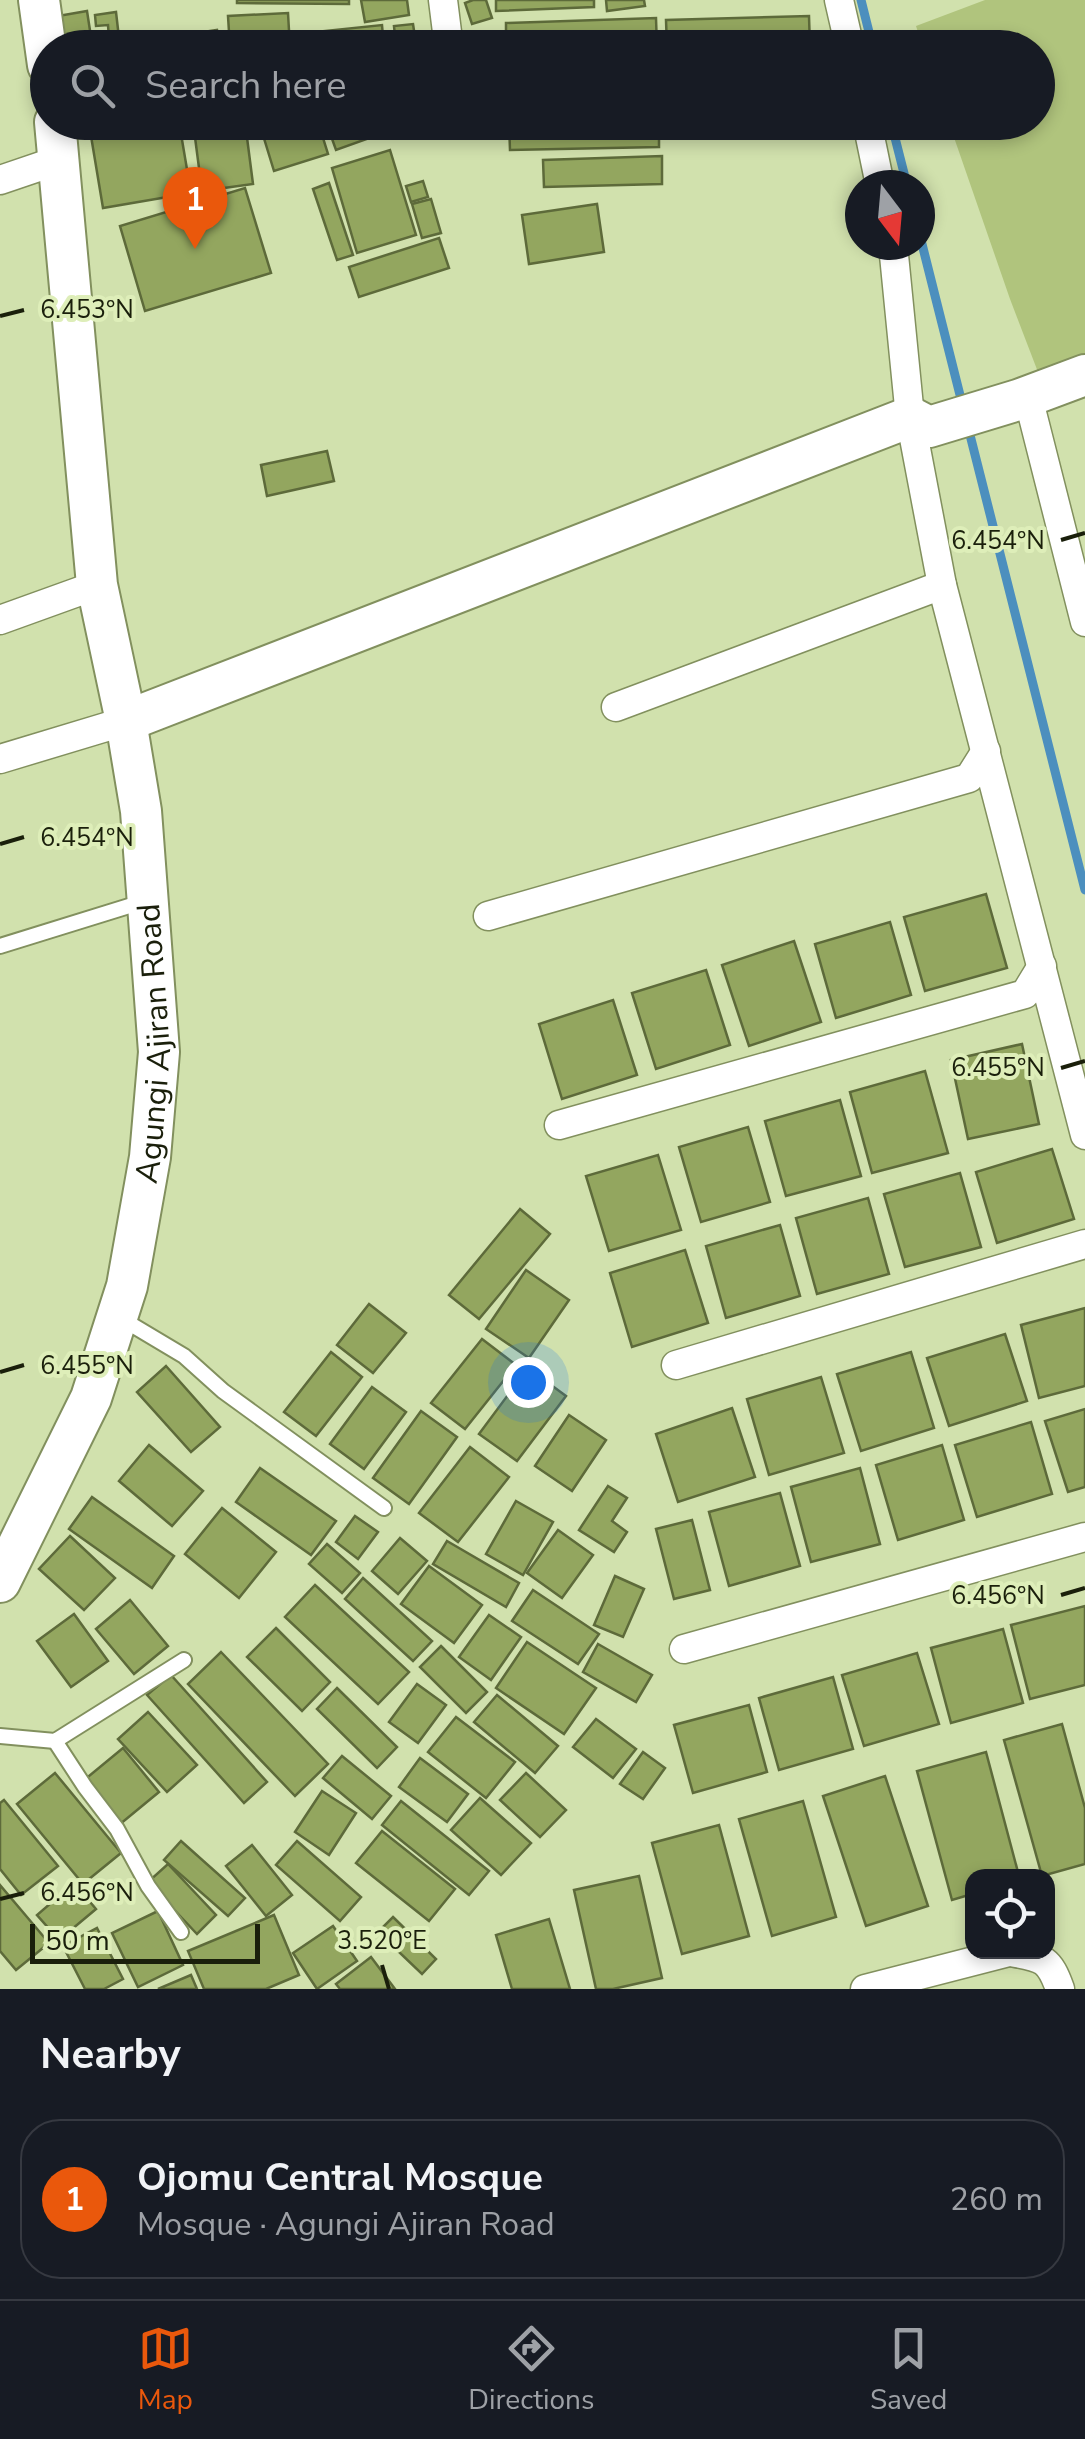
<!DOCTYPE html>
<meta charset="utf-8">
<style>
:root{--surface:#171b24;--page:#242831;--text:#f1f3f6;--muted:#9ea1a6;--line:#363941;--accent:#ea580c}
body{margin:0;font-family:"Nunito Sans",sans-serif;background:var(--page);color:var(--text)}
.controls{position:absolute;right:30px;bottom:30px;display:grid;overflow:hidden;border-radius:20px;box-shadow:0 5px 15px #0003}
.controls button{width:90px;height:90px;display:grid;place-items:center;padding:0;border:0;border-bottom:2px solid var(--line);background:var(--surface);color:var(--text);font:50px sans-serif}
.compass{position:absolute;left:845px;top:170px;width:90px;height:90px;border-radius:50%;background:var(--surface);box-shadow:0 5px 15px #0003;rotate:164deg}
.scale{position:absolute;left:30px;bottom:25px;width:230px;box-sizing:border-box;padding-left:10px;border:5px solid #1a1f0b;border-top:0;font-size:28px;line-height:35px;white-space:nowrap;color:#1a1f0b;-webkit-text-stroke:8px #deeeb9;paint-order:stroke}
.you{position:absolute;left:528px;top:1382px;width:35px;height:35px;margin:-25px;border:8px solid #fff;border-radius:50%;background:#1a73e8;box-shadow:0 0 0 15px #1a73e833}
.badge{display:grid;place-items:center;width:65px;height:65px;border-radius:50%;background:var(--accent);color:#fff;font-size:32px;font-weight:700}
.pin{position:absolute;translate:-50% -82px;filter:drop-shadow(0 2px 5px #0008)}
.pin::after{content:'';position:absolute;top:52px;width:35px;height:30px;background:inherit;clip-path:polygon(0 0,100% 0,50% 100%)}
.list{margin:0;padding:0;list-style:none}
h2{display:flex;justify-content:space-between;align-items:center;height:130px;margin:0;padding:0 40px;font-size:42px}
h2 small{font-size:32px;font-weight:400;color:var(--muted)}
.list li{display:grid;grid-template-columns:65px 1fr auto;gap:30px;align-items:center;box-sizing:border-box;height:160px;margin:0 20px 20px;padding:0 20px;border:2px solid var(--line);border-radius:40px}
.list b{display:block;font-size:38px;white-space:nowrap}
.list p{margin:0;font-size:32px;white-space:nowrap;color:var(--muted)}
.list em{font-size:32px;font-style:normal;color:var(--muted)}
.icon{flex:none;width:55px;height:55px;fill:none;stroke:currentColor;stroke-width:2;stroke-linecap:round;stroke-linejoin:round}
.map{position:relative;flex:none;width:1085px;height:1989px;overflow:hidden}
.search{position:absolute;background:var(--surface);box-shadow:0 5px 15px #0003;left:30px;right:30px;top:30px;height:110px;display:flex;align-items:center;gap:25px;box-sizing:border-box;padding:0 35px;border-radius:55px;color:var(--muted);font-size:38px}
.sheet{height:310px;background:var(--surface)}
nav{display:flex;justify-content:space-around;align-items:center;box-sizing:border-box;height:140px;border-top:2px solid var(--line);background:var(--surface);font-size:28px;color:var(--muted)}
nav a{display:grid;justify-items:center;gap:5px}
nav .on{color:var(--accent)}
.map>svg:first-child{display:block}
</style>
<div class="map">
<svg width="1085" height="1989" viewBox="0 0 1085 1989">
<rect width="100%" height="100%" fill="#d1e1ad"/>
<path fill="#b0c47d" d="M985,0H1085V392L1051,406L1010,299L949,123L1038,122V48L923,47L916,26Z"/>
<g fill="none" stroke-linecap="round" stroke-linejoin="round">
<g stroke="#4c8fbe" stroke-width="9">
<path d="M861,0L873,48"/>
<path d="M891,122L907,185"/>
<path d="M920,236L963,407"/>
<path d="M968,427L1085,890"/>
</g>
</g>
<g fill="#93a65f" stroke="#5d6a3a" stroke-width="2.5">
<path d="M237,0H349V4L237,3Z"/>
<path d="M361,0H407L409,15L365,22Z"/>
<path d="M473,0H486L492,18L472,24L465,3Z"/>
<path d="M496,0H594V7L496,11Z"/>
<path d="M606,0H644L645,6L607,11Z"/>
<path d="M87,11L91,37L61,41L58,16Z"/>
<path d="M116,12L119,38L109,39L108,25L96,26L95,15Z"/>
<path d="M288,13L290,48H230L228,16Z"/>
<path d="M809,16L810,48H667L666,20Z"/>
<path d="M656,18L657,48H506V23Z"/>
<path d="M413,24L416,44L396,46L394,26Z"/>
<path d="M382,25L384,48H306L305,33Z"/>
<path d="M217,30L220,48H97Z"/>
<path d="M132,122H179L191,193L103,208L90,130Z"/>
<path d="M193,122H245L253,184L202,191Z"/>
<path d="M259,122H318L328,154L274,171Z"/>
<path d="M326,122H386L389,131L336,150Z"/>
<path d="M509,122H659V147L510,150Z"/>
<path d="M390,150L416,235L357,253L332,168Z"/>
<path d="M662,156V184L544,187L543,160Z"/>
<path d="M423,181L428,197L411,202L406,186Z"/>
<path d="M329,183L353,255L337,260L313,189Z"/>
<path d="M245,188L271,273L145,311L120,226Z"/>
<path d="M431,199L441,233L422,238L412,204Z"/>
<path d="M597,204L604,252L529,264L522,215Z"/>
<path d="M439,238L449,268L359,297L349,267Z"/>
<path d="M327,451L334,481L267,496L261,465Z"/>
<path d="M986,894L1007,968L925,991L904,917Z"/>
<path d="M890,922L911,995L836,1018L815,944Z"/>
<path d="M794,941L821,1022L749,1046L722,965Z"/>
<path d="M706,970L730,1045L656,1069L632,993Z"/>
<path d="M613,1000L637,1075L562,1099L539,1024Z"/>
<path d="M1022,1044L1039,1124L968,1139L951,1060Z"/>
<path d="M925,1071L948,1153L872,1173L850,1092Z"/>
<path d="M840,1100L861,1176L786,1196L765,1121Z"/>
<path d="M748,1127L770,1202L701,1222L679,1147Z"/>
<path d="M1052,1149L1074,1219L997,1243L976,1172Z"/>
<path d="M658,1155L681,1230L609,1251L586,1176Z"/>
<path d="M960,1173L981,1247L905,1267L884,1194Z"/>
<path d="M868,1198L889,1274L817,1294L796,1218Z"/>
<path d="M520,1209L550,1234L479,1319L449,1295Z"/>
<path d="M780,1225L800,1296L726,1318L706,1246Z"/>
<path d="M685,1250L708,1323L632,1347L610,1273Z"/>
<path d="M526,1270L569,1300L529,1358L486,1329Z"/>
<path d="M369,1304L406,1333L373,1373L337,1345Z"/>
<path d="M1085,1308V1386L1039,1398L1021,1325Z"/>
<path d="M1005,1334L1027,1401L949,1426L927,1358Z"/>
<path d="M482,1339L516,1365L465,1429L431,1403Z"/>
<path d="M331,1352L362,1377L316,1436L284,1412Z"/>
<path d="M911,1352L934,1428L861,1451L837,1374Z"/>
<path d="M166,1366L220,1427L191,1452L137,1392Z"/>
<path d="M528,1368L566,1396L517,1461L479,1434Z"/>
<path d="M821,1377L844,1453L769,1475L747,1399Z"/>
<path d="M372,1387L406,1412L364,1469L330,1444Z"/>
<path d="M732,1408L755,1477L678,1502L656,1434Z"/>
<path d="M1085,1409V1487L1068,1492L1045,1421Z"/>
<path d="M421,1411L457,1437L409,1504L373,1478Z"/>
<path d="M569,1415L606,1440L572,1491L535,1466Z"/>
<path d="M1031,1422L1052,1494L977,1517L955,1445Z"/>
<path d="M149,1445L203,1491L172,1526L119,1481Z"/>
<path d="M942,1445L964,1520L898,1540L876,1465Z"/>
<path d="M470,1447L509,1477L458,1542L419,1513Z"/>
<path d="M260,1468L336,1521L311,1555L236,1502Z"/>
<path d="M860,1468L880,1544L811,1562L791,1487Z"/>
<path d="M608,1486L627,1498L612,1521L627,1532L614,1552L579,1530Z"/>
<path d="M780,1493L800,1566L729,1586L709,1512Z"/>
<path d="M92,1497L174,1556L152,1588L69,1529Z"/>
<path d="M516,1501L553,1522L523,1575L486,1554Z"/>
<path d="M222,1508L276,1552L239,1598L185,1554Z"/>
<path d="M355,1516L378,1532L358,1559L336,1542Z"/>
<path d="M692,1520L710,1590L674,1599L656,1529Z"/>
<path d="M558,1530L593,1555L562,1598L527,1573Z"/>
<path d="M70,1536L115,1578L84,1610L39,1569Z"/>
<path d="M400,1538L427,1561L398,1594L372,1571Z"/>
<path d="M447,1541L519,1583L506,1607L433,1564Z"/>
<path d="M327,1544L360,1573L342,1593L309,1564Z"/>
<path d="M429,1566L482,1605L454,1643L401,1604Z"/>
<path d="M615,1576L644,1589L623,1637L594,1625Z"/>
<path d="M363,1578L432,1641L413,1661L345,1599Z"/>
<path d="M315,1585L409,1672L378,1704L285,1617Z"/>
<path d="M533,1590L599,1634L578,1664L512,1621Z"/>
<path d="M130,1600L168,1646L134,1674L96,1629Z"/>
<path d="M1085,1606V1685L1030,1699L1011,1625Z"/>
<path d="M74,1614L108,1661L71,1687L37,1641Z"/>
<path d="M489,1615L521,1637L491,1680L459,1657Z"/>
<path d="M276,1628L330,1682L302,1711L247,1657Z"/>
<path d="M1003,1629L1023,1703L951,1723L931,1648Z"/>
<path d="M527,1642L596,1688L564,1734L496,1688Z"/>
<path d="M598,1644L652,1675L636,1702L583,1672Z"/>
<path d="M441,1646L487,1692L466,1713L420,1667Z"/>
<path d="M221,1652L328,1764L295,1796L188,1684Z"/>
<path d="M917,1653L939,1724L864,1746L842,1675Z"/>
<path d="M171,1675L267,1782L244,1803L147,1695Z"/>
<path d="M833,1677L853,1749L779,1770L759,1698Z"/>
<path d="M417,1684L446,1705L418,1743L389,1722Z"/>
<path d="M337,1688L397,1747L377,1768L317,1709Z"/>
<path d="M497,1695L558,1746L535,1773L474,1722Z"/>
<path d="M749,1705L767,1772L693,1793L674,1725Z"/>
<path d="M148,1712L197,1765L167,1792L118,1739Z"/>
<path d="M456,1717L515,1762L486,1798L428,1752Z"/>
<path d="M596,1719L636,1749L613,1778L573,1747Z"/>
<path d="M1062,1724L1085,1808V1864L1042,1876L1004,1740Z"/>
<path d="M123,1748L159,1792L119,1825L83,1781Z"/>
<path d="M643,1752L665,1768L643,1799L620,1784Z"/>
<path d="M986,1752L1019,1876H972V1894L952,1900L917,1771Z"/>
<path d="M342,1756L391,1796L372,1819L323,1778Z"/>
<path d="M420,1758L468,1794L447,1822L399,1787Z"/>
<path d="M55,1773L121,1853L83,1884L17,1804Z"/>
<path d="M526,1773L566,1810L540,1837L500,1800Z"/>
<path d="M885,1776L928,1906L866,1926L823,1796Z"/>
<path d="M322,1791L356,1813L329,1855L295,1832Z"/>
<path d="M480,1798L531,1843L501,1875L451,1830Z"/>
<path d="M4,1800L58,1866L21,1895L0,1869V1803Z"/>
<path d="M401,1801L489,1871L469,1895L382,1825Z"/>
<path d="M803,1801L836,1917L772,1936L739,1819Z"/>
<path d="M719,1825L749,1936L682,1954L652,1843Z"/>
<path d="M382,1831L455,1889L429,1921L356,1863Z"/>
<path d="M181,1841L245,1898L228,1916L164,1860Z"/>
<path d="M297,1841L361,1897L340,1921L276,1865Z"/>
<path d="M252,1845L292,1895L266,1916L226,1866Z"/>
<path d="M168,1864L216,1915L197,1934L148,1882Z"/>
<path d="M639,1876L662,1978L613,1989H596L574,1890Z"/>
<path d="M74,1883L96,1909L59,1940L37,1915Z"/>
<path d="M0,1885L49,1943L16,1970L0,1951Z"/>
<path d="M158,1911L183,1965L138,1987L112,1933Z"/>
<path d="M274,1915L299,1975L266,1989H204L188,1951Z"/>
<path d="M393,1917L436,1959L422,1974L378,1932Z"/>
<path d="M549,1919L570,1989H512L496,1935Z"/>
<path d="M333,1926L357,1961L317,1989L293,1953Z"/>
<path d="M97,1928L123,1979L104,1989H85L63,1946Z"/>
<path d="M371,1957L395,1989H340L336,1984Z"/>
<path d="M191,1975L197,1989H158Z"/>
</g>
<g fill="none" stroke-linecap="round" stroke-linejoin="round">
<g stroke="#82905e" stroke-width="18">
<g id="lane">
<path d="M0,946L142,902"/>
<path d="M122,1319L184,1356L223,1391L384,1508"/>
<path d="M0,1736L55,1741L184,1660"/>
<path d="M55,1741L85,1787L117,1829L148,1886L181,1932"/>
</g>
</g>
<g stroke="#82905e" stroke-width="31">
<g id="street">
<path d="M443,0L449,48"/>
<path d="M839,0L850,48"/>
<path d="M867,122L880,185"/>
<path d="M0,180L59,160"/>
<path d="M893,245L910,417L942,585L1085,1135"/>
<path d="M1028,397L1085,622"/>
<path d="M0,620L97,585"/>
<path d="M616,707L942,585"/>
<path d="M0,759L126,721"/>
<path d="M488,916L969,778L986,751"/>
<path d="M559,1125L1025,994L1042,966"/>
<path d="M676,1365L1085,1244"/>
<path d="M684,1649L1085,1537"/>
<path d="M1011,1952C1043,1958 1049,1958 1060,1989"/>
<path d="M865,1989L1009,1952"/>
</g>
</g>
<g stroke="#82905e" stroke-width="44">
<g id="secondary">
<path d="M39,0L48,65"/>
<path d="M126,721L910,417L929,427L1018,400L1085,375"/>
<path id="s1" d="M0,1582L91,1398L127,1286L150,1157L159,1052L141,811L126,721L97,585L55,122"/>
</g>
</g>
<use href="#lane" stroke="#fff" stroke-width="14"/>
<use href="#street" stroke="#fff" stroke-width="28"/>
<use href="#secondary" stroke="#fff" stroke-width="40"/>
</g>
<path fill="none" stroke="#1a1f0b" stroke-width="4" d="M0,316L24,310M1061,540L1085,533M0,844L24,837M1061,1068L1085,1061M0,1372L24,1365M1061,1595L1085,1588M0,1899L24,1893M382,1965L389,1989"/>
<g text-anchor="middle" stroke-width="8" stroke-linejoin="round" paint-order="stroke">
<g font-size="32" fill="#1a1f0b" stroke="#deeeb9">
<text dy="11" stroke="none"><textPath href="#s1" startOffset="568">Agungi Ajiran Road</textPath></text>
</g>
</g>
<g font-size="25" text-anchor="middle" fill="#1a1f0b" stroke="#deeeb9" stroke-width="8" stroke-linejoin="round" paint-order="stroke">
<text x="87" y="318">6.453°N</text>
<text x="998" y="549">6.454°N</text>
<text x="87" y="846">6.454°N</text>
<text x="998" y="1076">6.455°N</text>
<text x="87" y="1374">6.455°N</text>
<text x="998" y="1604">6.456°N</text>
<text x="87" y="1901">6.456°N</text>
<text x="382" y="1949">3.520°E</text>
</g>
</svg>
<div class="controls">
<button><svg class="icon" aria-label="locate" viewBox="0 0 24 24"><circle cx="12" cy="12" r="6"/><path d="M12 2v4M12 18v4M2 12h4M18 12h4"/></svg></button>
</div>
<svg class="compass" viewBox="-18 -18 36 36"><path d="M0-13l5 13h-10z" fill="#e53935"/><path d="M0 13l5-13h-10z" fill="#9ea1a6"/></svg>
<div class="scale">50 m</div>
<div class="you"></div>
<div class="pin badge" style="left:195px;top:249px">1</div>
<div class="search"><svg class="icon" aria-label="search" viewBox="0 0 24 24"><circle cx="10" cy="10" r="6"/><path d="M15 15l6 6"/></svg>Search here</div>
</div>
<section class="sheet">
<h2>Nearby<small></small></h2>
<ul class="list">
<li><span class="badge">1</span><div><b>Ojomu Central Mosque</b><p>Mosque · Agungi Ajiran Road</p></div><em>260 m</em></li>
</ul>
</section>
<nav>
<a class="on"><svg class="icon" aria-label="map" viewBox="0 0 24 24"><path d="M3 6l6-2 6 2 6-2v14l-6 2-6-2-6 2zM9 4v14M15 6v14"/></svg>Map</a>
<a><svg class="icon" aria-label="directions" viewBox="0 0 24 24"><path d="M12 3l9 9-9 9-9-9zM9 14v-3h6M13 9l2 2-2 2"/></svg>Directions</a>
<a><svg class="icon" aria-label="saved" viewBox="0 0 24 24"><path d="M7 4h10v16l-5-4-5 4z"/></svg>Saved</a>
</nav>
